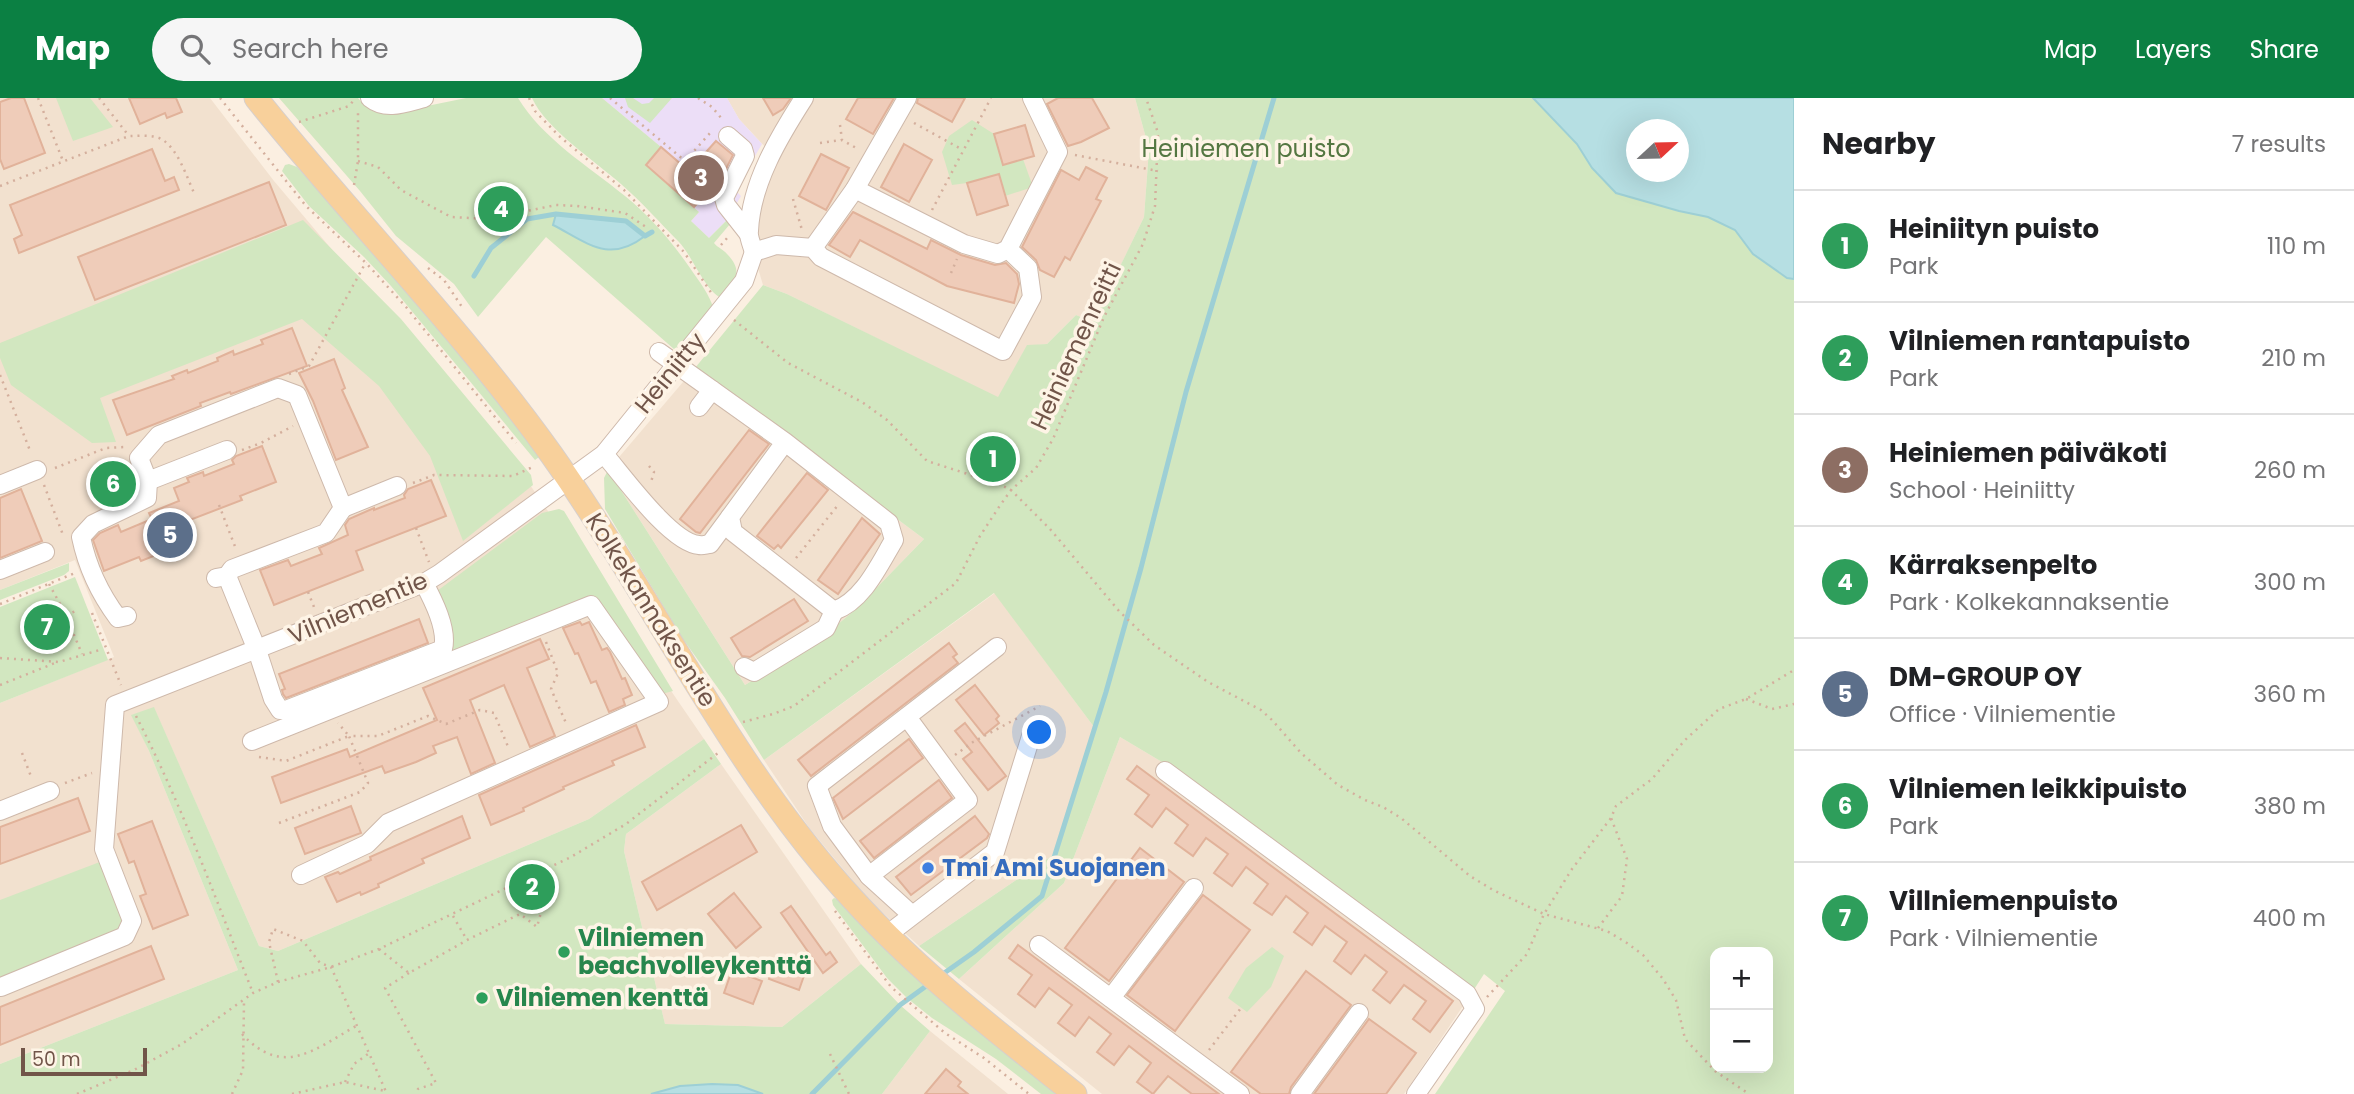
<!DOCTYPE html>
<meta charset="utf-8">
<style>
:root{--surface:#fff;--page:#f6f6f6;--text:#202124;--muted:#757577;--line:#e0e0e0;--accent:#0b8043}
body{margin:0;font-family:Poppins,sans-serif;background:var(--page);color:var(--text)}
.controls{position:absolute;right:21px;bottom:21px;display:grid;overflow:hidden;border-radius:14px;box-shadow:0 7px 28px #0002}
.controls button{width:63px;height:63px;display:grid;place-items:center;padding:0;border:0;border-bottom:2px solid var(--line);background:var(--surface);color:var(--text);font:35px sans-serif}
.compass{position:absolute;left:1626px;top:21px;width:63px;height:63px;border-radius:50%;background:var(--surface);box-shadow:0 7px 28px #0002;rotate:68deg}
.scale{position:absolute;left:21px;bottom:18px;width:126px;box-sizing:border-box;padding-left:7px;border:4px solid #715549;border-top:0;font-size:19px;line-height:24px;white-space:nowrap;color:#715549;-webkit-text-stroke:5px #fef4e6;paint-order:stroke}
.you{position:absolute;left:1040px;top:635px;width:24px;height:24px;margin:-18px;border:5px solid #fff;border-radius:50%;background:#1a73e8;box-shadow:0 0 0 10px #1a73e833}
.badge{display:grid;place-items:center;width:46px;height:46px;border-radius:50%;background:var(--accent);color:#fff;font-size:23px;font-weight:700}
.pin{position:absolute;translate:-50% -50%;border:4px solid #fff;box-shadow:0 2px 7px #0006}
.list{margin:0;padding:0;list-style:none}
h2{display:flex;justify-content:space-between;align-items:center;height:91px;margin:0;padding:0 28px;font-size:30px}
h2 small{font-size:23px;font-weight:400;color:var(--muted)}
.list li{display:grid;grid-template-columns:46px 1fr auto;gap:21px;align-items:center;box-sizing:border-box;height:112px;padding:0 28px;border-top:2px solid var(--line)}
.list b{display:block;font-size:26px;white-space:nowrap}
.list p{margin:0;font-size:23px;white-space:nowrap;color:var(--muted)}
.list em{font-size:23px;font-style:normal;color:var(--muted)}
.icon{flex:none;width:38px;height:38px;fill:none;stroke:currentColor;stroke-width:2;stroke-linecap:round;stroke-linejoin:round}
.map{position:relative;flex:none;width:1794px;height:996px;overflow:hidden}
header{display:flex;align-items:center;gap:42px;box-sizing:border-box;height:98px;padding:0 35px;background:var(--accent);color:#fff}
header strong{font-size:33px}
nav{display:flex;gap:38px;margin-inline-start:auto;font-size:24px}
.search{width:490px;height:63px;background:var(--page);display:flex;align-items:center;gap:18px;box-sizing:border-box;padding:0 24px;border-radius:38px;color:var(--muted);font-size:26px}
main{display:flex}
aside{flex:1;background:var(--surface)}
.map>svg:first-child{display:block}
</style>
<header>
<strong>Map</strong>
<div class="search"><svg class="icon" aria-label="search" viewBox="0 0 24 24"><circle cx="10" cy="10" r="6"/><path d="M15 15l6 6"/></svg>Search here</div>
<nav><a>Map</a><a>Layers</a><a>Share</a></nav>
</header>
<main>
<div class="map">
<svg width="1794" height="996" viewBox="0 0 1794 996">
<rect width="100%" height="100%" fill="#fbefe1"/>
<g fill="#f2e1cf">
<path d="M0,0H210L274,83L528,384L704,641L589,721L278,853L259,848L154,610L132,617L149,653L238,872L0,966V605L114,559L75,462L0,492Z"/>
<path d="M727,0H1135L1149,51L1144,119L1093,225L1076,217L1047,246L1027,248L998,300L787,196L763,187L741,113L745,111L769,53L739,21Z"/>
<path d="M695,270L924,441L856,511L819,542L745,587L608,372Z"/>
<path d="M995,495L1094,629L1056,755L919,848L868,801L810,731L764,662Z"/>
<path d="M1120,639L1162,664L1473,893L1404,996H1102L959,881L1064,785Z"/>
<path d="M721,666L861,866L782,929L665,926L624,753L626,736Z"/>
<path d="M930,933L1008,996H882Z"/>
</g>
<path fill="#ecdef7" d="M602,0H727L739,21L762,46L735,92L741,98L727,122L709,140L691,123L699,114L646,67L661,49Z"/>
<g fill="#d2e7c0" fill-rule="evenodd">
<path d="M56,0H90L113,29L73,43Z"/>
<path d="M279,0H358C367,11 373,15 388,16L466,0H518C543,41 588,68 625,98C650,118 672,144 690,170C699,183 710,197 714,212L675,252L546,139L478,219L454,186L396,138L360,93Z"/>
<path d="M532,0H602L661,49L646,67L699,114L691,123L709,140L727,122L729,123L730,126L714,145C718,150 723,151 727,156C745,174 734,185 721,200C704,191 693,159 679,144C660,125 642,104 621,86C595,63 546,31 532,0Z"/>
<path d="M625,0H633L642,6L649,5L654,0H672L650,25L628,9Z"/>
<path d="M1135,0H1533L1577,46L1592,70L1794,136V996H1435L1505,893L1484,876L1473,893L1162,664L1120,639L1064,785L959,881L919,848L1056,755L1094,629L994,495L764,662L725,600L683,541L605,411L604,380L608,372L745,587L819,542L856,511L924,441L695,270L763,187L787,196L998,299L1027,247L1047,246L1076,217L1093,224L1144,119L1149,51ZM1715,854H1768V970H1715Z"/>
<path d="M972,22L994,36L1003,67L1023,61L1033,89L1005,98L998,76L967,85L952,87L942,54L949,38Z"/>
<path d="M289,66L297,69L424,211L482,283L539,359L535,362L391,188L364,159L309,108L282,73L285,67Z"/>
<path d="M303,122L401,221L531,377L533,387L463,443L430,358L379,288L302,221L100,300L116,344L92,345L11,287L0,260V245Z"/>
<path d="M125,367L135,390L102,405L91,382Z"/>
<path d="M559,411L564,413L673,593L658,597L590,498L451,553L437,493L542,415Z"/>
<path d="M69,465V473L64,477L0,502V492Z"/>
<path d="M75,479L108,562L0,605V509Z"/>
<path d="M154,609L259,848L278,853L589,721L704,641L721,666L626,736L624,753L665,926L782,929L861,866L900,907L930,933L882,996H0V966L238,872L149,653L131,617Z"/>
<path d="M105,762L128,819L124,836L0,888V802Z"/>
<path d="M834,800L839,802C903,876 983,934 1058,996H1041L996,961L932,920L907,900L887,880L833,807L832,802Z"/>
<path d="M1272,849L1284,858L1271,889L1247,914L1228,900L1246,870Z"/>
</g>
<g fill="#b6dfe3" stroke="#9dcfd5" stroke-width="2" fill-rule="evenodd">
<path d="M1533,0H1794V181L1787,180L1753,156L1735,132L1708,119L1679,113L1616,95L1592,70L1577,46ZM1636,32H1678V74H1636Z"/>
<path d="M556,116L626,123L645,138C609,166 588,145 553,127Z"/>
<path d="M712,986L738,987L763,996H651L680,988Z"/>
</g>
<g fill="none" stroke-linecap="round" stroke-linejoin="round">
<g stroke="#9dcfd5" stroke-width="5">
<path d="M474,178L491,150L527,121L556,116L626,123L645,138L652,134"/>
<path d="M940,878L974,854L1042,798L1106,594L1141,470L1186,294L1274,0"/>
<path d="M812,996L900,907L929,886"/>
</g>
</g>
<g fill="#efccb9" stroke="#e1b29a" stroke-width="2">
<path d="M11,0H24L45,55L4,71L0,61V4Z"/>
<path d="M129,0H176L182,14L167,20L165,15L140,26Z"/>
<path d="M763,0H791L783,11L773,17Z"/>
<path d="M858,0H894L873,36L846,21Z"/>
<path d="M918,0H965L952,24L917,5Z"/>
<path d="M1058,0H1092L1109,30L1081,44L1068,48L1047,6Z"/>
<path d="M1025,27L1034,58L1003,67L994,36Z"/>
<path d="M716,43L733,57L724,75L694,109L646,67L661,49L689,73Z"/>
<path d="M904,46L932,62L909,104L881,89Z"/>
<path d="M152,51L165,83L174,79L179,92L19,155L14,141L22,137L10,107Z"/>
<path d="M821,56L849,70L826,112L799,98Z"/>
<path d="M1086,69L1107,80L1096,101L1101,103L1070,162L1065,159L1054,179L1040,172L1036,162L1022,149L1061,72L1079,82Z"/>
<path d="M999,76L1008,107L977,117L967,85Z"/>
<path d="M269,84L286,127L95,202L78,159Z"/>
<path d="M853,114L927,151L931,142L961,157L995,167L1006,165L1017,176L1019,186L1014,205L947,188L860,142L850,159L829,147Z"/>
<path d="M292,230L307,268L231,296L230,294L200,305L201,308L127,337L113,302L174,281L172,278L187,272L188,275L218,263L217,260L233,253L234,257L263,246L261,242Z"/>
<path d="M334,261L345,290L342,292L368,349L336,362L313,303L299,275Z"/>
<path d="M749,332L769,346L700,435L696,434L680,421Z"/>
<path d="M262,348L276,384L240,398L242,402L187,423L193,439L178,445L179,448L141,463L139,459L104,473L93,442L100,435L118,427L121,434L152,421L149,415L179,403L174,390L189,384L187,380L203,374L204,378L234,366L232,362L236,358Z"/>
<path d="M807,375L828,392L781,450L778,447L774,451L757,438Z"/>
<path d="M431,382L446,418L356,453L363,472L274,507L260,472L288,462L291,468L322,456L319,450L348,437L345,427L349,421L374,410V412L405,400L404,397L408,391Z"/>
<path d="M21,391L42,443L0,460V400Z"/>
<path d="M862,420L880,436L838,496L818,482Z"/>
<path d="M794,501L808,523L750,559L742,558L731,540Z"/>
<path d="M419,521L428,545L286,600L283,596L282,592L285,591L279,576Z"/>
<path d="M580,524L582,527L589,524L602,552L607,550L610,554L622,581L625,580L632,597L623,601L625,607L609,614L596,583L591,585L578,555L575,556L563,530Z"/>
<path d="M540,541L549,561L527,570L555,638L530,649L504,587L470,602L495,665L471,676L457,639L433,648L436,655L416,664L385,675L382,668L281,705L272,679L347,651L350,659L437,622L423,590Z"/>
<path d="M949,545L957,556L953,559L958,565L811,678L798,662Z"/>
<path d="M975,587L999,618L996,621L999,625L984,637L956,602Z"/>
<path d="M965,625L1006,678L988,692L963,661L972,654L955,633Z"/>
<path d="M636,627L645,649L612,663L614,667L563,689L564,691L523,710L524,713L491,727L479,697Z"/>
<path d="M909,641L923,660L843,721L833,700Z"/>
<path d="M1137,668L1453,903L1430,934L1413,921L1426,903L1404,887L1390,905L1373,892L1387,874L1365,857L1351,876L1334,863L1347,844L1325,828L1312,847L1294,834L1308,815L1286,798L1272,817L1254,805L1268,786L1246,769L1232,788L1214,775L1228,756L1206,740L1193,758L1175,745L1188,727L1166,710L1152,729L1135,716L1149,697L1127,681Z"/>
<path d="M939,682L952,700L874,760L860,743Z"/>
<path d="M78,700L90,733L0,766V729Z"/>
<path d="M351,708L361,735L305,756L295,730Z"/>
<path d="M462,718L470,740L422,761L424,765L378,786L379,789L361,797L360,794L337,804L325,779L338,774L340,776L371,762L370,759Z"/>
<path d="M975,718L989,736L987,740L911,797L896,779Z"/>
<path d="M152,723L188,817L153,831L140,798L146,796L134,763L129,765L118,736Z"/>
<path d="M741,727L757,754L657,812L642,784Z"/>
<path d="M1140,750L1184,784L1109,883L1065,850Z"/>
<path d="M734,795L761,829L736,850L708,816Z"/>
<path d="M1203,797L1250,832L1175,933L1127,897Z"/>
<path d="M791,808L826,857L830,854L837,864L823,875L781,815Z"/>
<path d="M1018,847L1182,969L1219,996H1192L1168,978L1153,996L1137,984L1151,965L1129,948L1114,967L1097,954L1111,936L1089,919L1075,938L1058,925L1072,907L1049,890L1035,909L1018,896L1032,877L1009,860Z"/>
<path d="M151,848L164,881L0,947V909Z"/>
<path d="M777,858L807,869L799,892L769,881Z"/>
<path d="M732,872L762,883L753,906L724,895Z"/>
<path d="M1306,873L1351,907L1291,989L1289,996H1261L1231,974Z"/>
<path d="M1369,921L1416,955L1386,996H1314Z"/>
<path d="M946,971L961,984L958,988L968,996H925Z"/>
</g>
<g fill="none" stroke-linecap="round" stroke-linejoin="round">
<g stroke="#ceb9ab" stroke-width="20">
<g id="minor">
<path d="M370,0C386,13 405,5 424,0"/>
<path d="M728,38L743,51L745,58L724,100L726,107L748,135"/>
<path d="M855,91L964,146L998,156L1008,151L1058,54L1032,0"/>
<path d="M813,150L855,91L907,0"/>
<path d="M754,154L776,147L813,150L821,159L1003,253L1032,199L1028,170L1008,151"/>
<path d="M754,154C752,147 748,139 749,133C751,85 779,39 804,0"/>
<path d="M659,254L785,344L889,425L894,442C879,467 863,503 834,513L733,434L730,419L785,344"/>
<path d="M699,309L712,292"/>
<path d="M604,356C623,378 671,445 699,447C703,448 706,446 710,446L730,419"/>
<path d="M0,387L37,372"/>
<path d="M343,410L397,388"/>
<path d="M0,472L45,454"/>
<path d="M227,478L257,552L273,601L280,612H286L443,551C448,531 433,502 424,485"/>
<path d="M216,480L227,478L232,471L326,435L343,410L297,297L278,290L159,337L139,360L148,383L227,352"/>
<path d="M127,518L118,520C100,496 87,468 81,439L93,426L147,400L148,383"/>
<path d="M744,569L754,574L826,530L834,513"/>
<path d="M252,643L591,507L659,604L388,725L367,746L301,777"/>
<path d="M1165,673L1467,896L1475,911L1416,996"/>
<path d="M0,713L50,693"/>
<path d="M869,778L968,702L907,619"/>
<path d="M912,817L869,778L832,728L817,688L997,549"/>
<path d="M887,837L995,754L1032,635"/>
<path d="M1039,847L1240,996"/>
<path d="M1,889L125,838L132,823L104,751L115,607L424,485L439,476L604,356L744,183L754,154"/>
<path d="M1111,900L1194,790"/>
<path d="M1300,996L1359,915"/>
</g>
</g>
<g stroke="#d7cfcc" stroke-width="25">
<path id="major" d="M256,0C352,120 461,230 551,356C651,497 726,658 841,788C912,869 992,930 1075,996"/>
</g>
<g stroke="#d4af9d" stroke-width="2.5" stroke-dasharray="2 5" stroke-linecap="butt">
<path d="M38,0L63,63"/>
<path d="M99,0L129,38"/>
<path d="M220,0L306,108L367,166L406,209L516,345"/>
<path d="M529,0L535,13L559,38L624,92L684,154L712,196"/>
<path d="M610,0L685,63L711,34"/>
<path d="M698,0L712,9L722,21"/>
<path d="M299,24L349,8L354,2"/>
<path d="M914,25L963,52"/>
<path d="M840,27L842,42"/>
<path d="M820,45L842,42L858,51"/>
<path d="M1075,57L1158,73"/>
<path d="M358,63L378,69L401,92L451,119L488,121L556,107L577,108L625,115L646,129"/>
<path d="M354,87L358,63V14"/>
<path d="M0,88L129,38C140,38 154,36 163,42C179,53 187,80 195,97"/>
<path d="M793,101L802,132"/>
<path d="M932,112L991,0"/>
<path d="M721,147L728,139"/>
<path d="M428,170L444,182L464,212"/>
<path d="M951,175L957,161"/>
<path d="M734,222L788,265L862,304L887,322L927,363L999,386L1011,392L1050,431L1119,513L1154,547L1208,584L1261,612L1272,622L1301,655L1338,687L1365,702L1383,709L1401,720L1470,778L1493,792L1544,816L1607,833L1627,845L1643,857L1663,881L1676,902L1685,941L1715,973L1749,996"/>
<path d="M289,276L309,268L366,164"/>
<path d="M0,277L31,355"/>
<path d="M242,352L261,345L293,328"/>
<path d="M649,368L654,374L651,384"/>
<path d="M55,370L106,350L125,349"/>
<path d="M413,385L434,377L513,378L535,368"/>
<path d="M44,387L63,437"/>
<path d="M219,407L236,451"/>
<path d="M416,430L429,464"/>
<path d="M796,460L838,407"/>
<path d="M49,486L64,513L82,556"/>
<path d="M308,494L314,509"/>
<path d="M0,506L75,475"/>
<path d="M92,515L121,587"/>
<path d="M66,517L78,512"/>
<path d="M546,544L558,575L551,591L566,625"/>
<path d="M0,560L59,564L103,551"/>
<path d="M0,587L55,565"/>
<path d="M1746,601L1772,611L1794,606"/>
<path d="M136,618C182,707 216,802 253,895"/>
<path d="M743,624L773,616L794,608L956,485L980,438L999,409L1011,392L1036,370L1053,341L1104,219L1143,146L1155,108L1158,35L1146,0"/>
<path d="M22,655L32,681"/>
<path d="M955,657L973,644L1040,608"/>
<path d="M259,659L286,663L349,638L338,625"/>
<path d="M65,685L92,675"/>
<path d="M279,725L360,694L368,685L349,638H378L428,618L446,626L480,612L494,615L509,651"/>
<path d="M835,813L891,889L945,935L984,960L1029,996"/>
<path d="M453,818L467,842"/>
<path d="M1598,830L1622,798L1627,761L1611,720"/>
<path d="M379,851L409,875L469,841L520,816L537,829L543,807L538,777"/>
<path d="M409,875L385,890L436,985L418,991L416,996"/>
<path d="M278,884L269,844L273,831L303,843L320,865L331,869L387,996"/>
<path d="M1487,899L1527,856L1544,816L1572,771L1611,720L1616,708L1652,681L1685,642L1719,611L1746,601L1794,572"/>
<path d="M242,936C283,980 314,952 356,928"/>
<path d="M1209,952L1241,910"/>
<path d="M830,956L849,996"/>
<path d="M345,984L354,966L368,956"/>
<path d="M77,996L134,972L182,946L253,895L278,884L331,869L379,851L571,759L626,726L718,655"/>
<path d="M232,996L243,972L244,904"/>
<path d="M292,996L345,984L385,993"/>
</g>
<use href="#minor" stroke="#fff" stroke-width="18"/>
<use href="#major" stroke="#f8d09b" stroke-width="23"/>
</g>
<circle fill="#3f7fe0" stroke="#fef4e6" stroke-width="2.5" cx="928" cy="770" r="7"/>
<g fill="#2e9e5b" stroke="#fef4e6" stroke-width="2.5">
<circle cx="564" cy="854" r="7"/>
<circle cx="482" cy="900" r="7"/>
</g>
<g text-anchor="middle" stroke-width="7" stroke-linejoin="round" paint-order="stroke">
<g font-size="24" fill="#547742" stroke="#fef4e6">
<text x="1246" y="59">Heiniemen puisto</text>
</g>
<g font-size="24" fill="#715549" stroke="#fef4e6">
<text transform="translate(1076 248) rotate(-65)" y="8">Heiniemenreitti</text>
<text transform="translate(670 275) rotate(-51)" y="8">Heiniitty</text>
<text transform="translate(358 510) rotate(-23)" y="8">Vilniementie</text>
<text transform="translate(651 512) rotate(58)" y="8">Kolkekannaksentie</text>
</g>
<g font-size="24" font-weight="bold" fill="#366cbe" stroke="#fef4e6" text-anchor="start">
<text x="942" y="778">Tmi Ami Suojanen</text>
</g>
<g font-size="24" font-weight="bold" fill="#27864d" stroke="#fef4e6" text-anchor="start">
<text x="578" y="848">Vilniemen<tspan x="578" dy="28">beachvolleykenttä</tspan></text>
<text x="496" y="908">Vilniemen kenttä</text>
</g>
</g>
</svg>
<div class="controls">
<button>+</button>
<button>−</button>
</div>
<svg class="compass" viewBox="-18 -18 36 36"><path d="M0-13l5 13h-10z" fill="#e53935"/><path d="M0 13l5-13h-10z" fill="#757577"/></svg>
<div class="scale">50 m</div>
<div class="you"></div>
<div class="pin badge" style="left:993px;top:361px;background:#2e9e5b">1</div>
<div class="pin badge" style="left:532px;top:789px;background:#2e9e5b">2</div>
<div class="pin badge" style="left:701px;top:80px;background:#8d6e63">3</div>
<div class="pin badge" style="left:501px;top:111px;background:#2e9e5b">4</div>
<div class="pin badge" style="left:170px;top:437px;background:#5c6f8a">5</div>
<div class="pin badge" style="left:113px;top:386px;background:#2e9e5b">6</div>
<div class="pin badge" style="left:47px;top:529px;background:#2e9e5b">7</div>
</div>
<aside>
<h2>Nearby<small>7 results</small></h2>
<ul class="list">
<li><span class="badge" style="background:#2e9e5b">1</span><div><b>Heiniityn puisto</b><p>Park</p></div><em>110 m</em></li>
<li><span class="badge" style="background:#2e9e5b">2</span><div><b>Vilniemen rantapuisto</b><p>Park</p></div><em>210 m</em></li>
<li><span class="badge" style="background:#8d6e63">3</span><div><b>Heiniemen päiväkoti</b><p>School · Heiniitty</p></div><em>260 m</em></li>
<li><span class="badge" style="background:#2e9e5b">4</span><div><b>Kärraksenpelto</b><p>Park · Kolkekannaksentie</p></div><em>300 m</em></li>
<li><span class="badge" style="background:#5c6f8a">5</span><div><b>DM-GROUP OY</b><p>Office · Vilniementie</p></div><em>360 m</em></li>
<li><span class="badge" style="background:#2e9e5b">6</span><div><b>Vilniemen leikkipuisto</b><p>Park</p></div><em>380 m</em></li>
<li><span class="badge" style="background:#2e9e5b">7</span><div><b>Villniemenpuisto</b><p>Park · Vilniementie</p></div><em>400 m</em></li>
</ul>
</aside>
</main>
